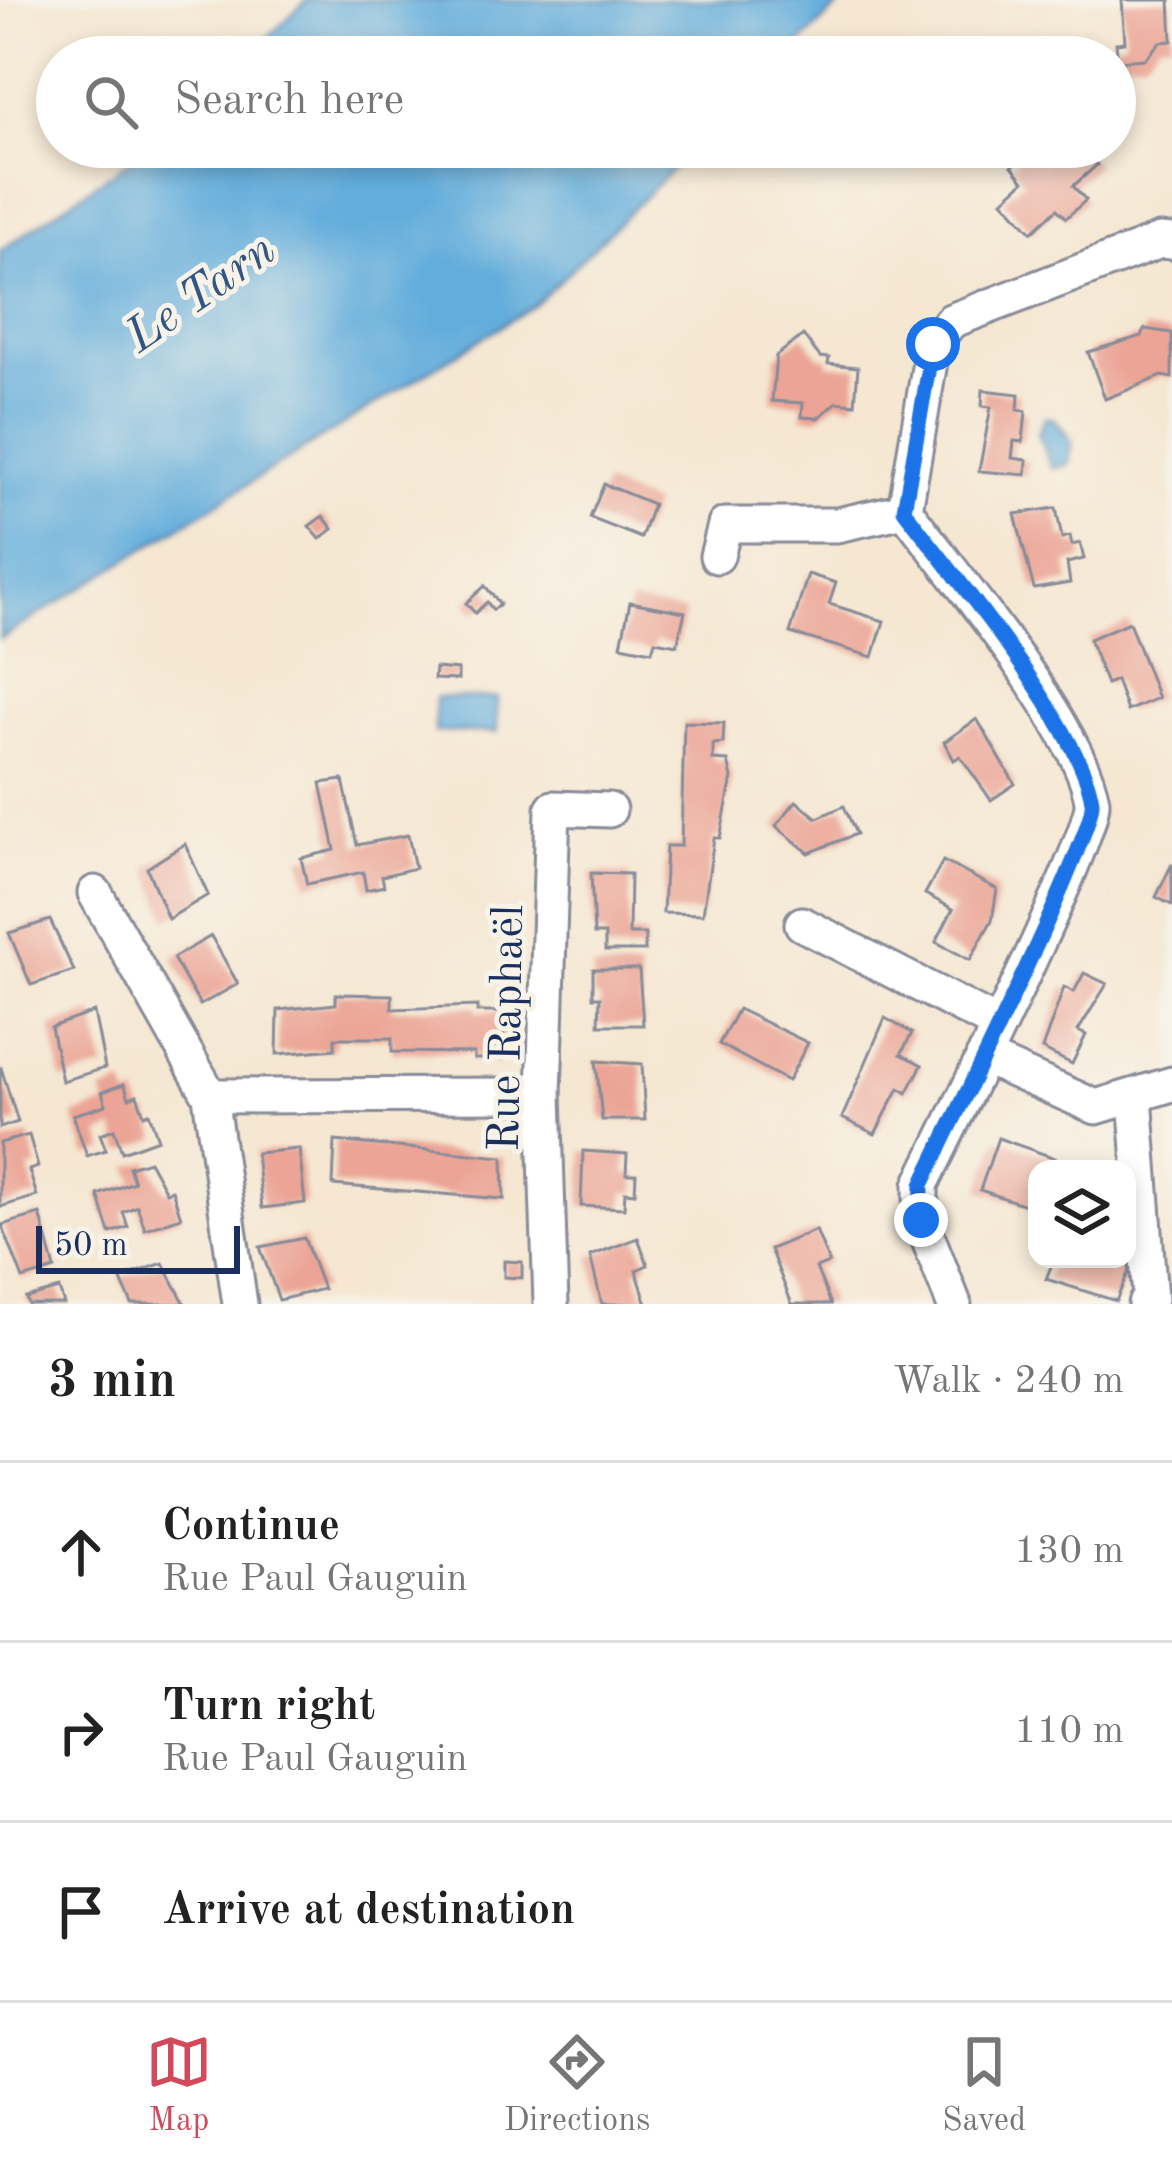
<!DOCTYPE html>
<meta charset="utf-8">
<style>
:root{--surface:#fff;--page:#f2f2f2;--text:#222;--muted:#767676;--line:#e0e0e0;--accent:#d1495b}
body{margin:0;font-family:"Old Standard TT",serif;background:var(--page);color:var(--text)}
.controls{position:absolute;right:36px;bottom:36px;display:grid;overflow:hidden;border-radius:24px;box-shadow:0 6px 18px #0003}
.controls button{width:108px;height:108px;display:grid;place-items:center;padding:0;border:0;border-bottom:3px solid var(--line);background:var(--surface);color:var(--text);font:60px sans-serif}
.scale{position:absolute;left:36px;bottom:30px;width:204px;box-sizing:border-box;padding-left:12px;border:6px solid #1b2f5e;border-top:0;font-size:33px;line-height:42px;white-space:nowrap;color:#1b2f5e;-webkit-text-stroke:9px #f7f3e8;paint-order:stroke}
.stop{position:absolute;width:36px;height:36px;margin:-27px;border:9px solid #1a73e8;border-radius:50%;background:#fff}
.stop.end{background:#1a73e8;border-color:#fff;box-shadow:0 3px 12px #0008}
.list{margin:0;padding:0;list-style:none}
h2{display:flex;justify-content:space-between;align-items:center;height:156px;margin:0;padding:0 48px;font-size:51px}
h2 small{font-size:39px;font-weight:400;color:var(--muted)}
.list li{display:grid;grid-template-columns:78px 1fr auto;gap:36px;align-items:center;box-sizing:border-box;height:180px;padding:0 48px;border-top:3px solid var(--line)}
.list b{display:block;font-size:45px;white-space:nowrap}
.list p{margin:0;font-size:39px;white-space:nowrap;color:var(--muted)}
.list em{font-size:39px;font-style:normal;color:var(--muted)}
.icon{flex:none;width:66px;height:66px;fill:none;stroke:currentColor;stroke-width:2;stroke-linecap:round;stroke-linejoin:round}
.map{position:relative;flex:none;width:1172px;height:1304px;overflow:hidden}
.search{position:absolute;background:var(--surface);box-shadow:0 6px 18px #0003;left:36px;right:36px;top:36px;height:132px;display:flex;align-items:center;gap:30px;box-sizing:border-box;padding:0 42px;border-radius:66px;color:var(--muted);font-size:45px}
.sheet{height:696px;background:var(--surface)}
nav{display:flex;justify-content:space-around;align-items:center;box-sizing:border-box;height:168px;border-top:3px solid var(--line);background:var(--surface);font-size:33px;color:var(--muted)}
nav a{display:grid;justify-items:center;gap:6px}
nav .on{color:var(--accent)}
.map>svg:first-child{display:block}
</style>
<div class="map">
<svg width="1172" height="1304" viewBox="0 0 1172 1304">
<rect width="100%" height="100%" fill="#f7f3e8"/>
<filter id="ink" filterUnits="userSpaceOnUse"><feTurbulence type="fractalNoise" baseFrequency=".00833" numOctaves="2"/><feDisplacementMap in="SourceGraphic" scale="24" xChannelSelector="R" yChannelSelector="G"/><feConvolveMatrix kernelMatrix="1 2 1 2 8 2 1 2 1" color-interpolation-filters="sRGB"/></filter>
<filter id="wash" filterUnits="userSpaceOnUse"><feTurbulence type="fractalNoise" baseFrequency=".004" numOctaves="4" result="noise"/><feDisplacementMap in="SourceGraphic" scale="48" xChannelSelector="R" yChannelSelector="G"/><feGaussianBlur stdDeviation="2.7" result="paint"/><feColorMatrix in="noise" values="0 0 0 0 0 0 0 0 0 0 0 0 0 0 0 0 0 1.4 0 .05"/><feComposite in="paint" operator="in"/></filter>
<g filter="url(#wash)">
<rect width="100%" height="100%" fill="#f5e7d2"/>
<g fill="#64addc" stroke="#406e9d" stroke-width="3">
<path d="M307,0H845L787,57H247Z"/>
<path d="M149,147H695L536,304L0,639V251Z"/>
<path d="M1045,417L1055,419L1072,442L1069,464L1052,468L1037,433Z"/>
<rect x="435" y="698" width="62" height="34"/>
</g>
<g id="blocks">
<g fill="#eba495">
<path d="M1122,0H1170L1172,41L1160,42L1145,59L1118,61L1116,43L1125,42Z"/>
<path d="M1033,147L1054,152L1080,147L1097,165L1073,186L1086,200L1066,218L1057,209L1032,232L1003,200L1024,181L1012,166Z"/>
<path d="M1145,329L1172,333V378L1162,376L1105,399L1088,352L1142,336Z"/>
<path d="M803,335L820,357L829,358L828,364L858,367L855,404L837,402L818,418L802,417L803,403L772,401L776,356Z"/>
<path d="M983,390L1019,394L1018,410L1026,411L1023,442L1014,441L1012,458L1027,460L1026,475L979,471L991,407L982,406Z"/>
<path d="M604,484L653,504L641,538L590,518Z"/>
<path d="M1056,508L1062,538L1070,536L1072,545L1080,543L1084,559L1067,563L1070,583L1034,589L1015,514Z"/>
<path d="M323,516L333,529L320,539L309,526Z"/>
<path d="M808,574L836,583L829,604L884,621L873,657L790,633Z"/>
<path d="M485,586L500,604L493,610L487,602L475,613L466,603Z"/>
<path d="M630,602L685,612L677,645L655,641L652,651L621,645Z"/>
<path d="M1129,622L1158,698L1127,711L1116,680L1106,684L1089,639Z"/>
<path d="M435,668L458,670V680L434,679Z"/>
<path d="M977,719L1015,784L991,800L960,756L954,760L944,742Z"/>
<path d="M684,722L724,723L723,743L713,744V760L728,761L732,778L720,838H714L703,914L663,913L666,846H681Z"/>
<path d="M343,780L357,845L408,835L415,868L382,876L384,886L366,890L363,872L307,884L301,858L335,850L321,783Z"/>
<path d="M796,801L817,818L844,806L856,834L809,853L776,826Z"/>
<path d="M185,844L208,895L168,919L147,868Z"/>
<path d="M943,861L997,889L992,920L970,960L936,942L953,909L925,894Z"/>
<path d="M1172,864V905L1156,897Z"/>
<path d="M591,873L630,874L629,934H645V951H605V934H594Z"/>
<path d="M50,920L74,971L31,985L9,933Z"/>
<path d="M211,936L238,984L200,1005L173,958Z"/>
<path d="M593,969H639L643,1025H599L600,997H593Z"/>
<path d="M1084,973L1107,984L1078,1031L1086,1035L1072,1064L1042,1049L1064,987L1074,992Z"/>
<path d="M336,994L392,995V1009L477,1006V1012H503L504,1059H474V1053L392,1052V1038H335V1049L277,1054L278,1010L336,1004Z"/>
<path d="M738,1009L808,1043L788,1081L719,1044Z"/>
<path d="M94,1012L105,1068L62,1081L51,1027Z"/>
<path d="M885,1018L912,1033L901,1054L922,1065L907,1093L899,1088L875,1134L842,1118Z"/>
<path d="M596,1061L642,1064L645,1120H602Z"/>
<path d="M1,1068L18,1122L0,1128V1069Z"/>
<path d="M124,1084L129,1098L137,1095L144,1115L149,1113L158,1139L122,1152L114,1129L100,1134L106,1150L87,1156L73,1115L106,1105L102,1092Z"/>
<path d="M29,1135L38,1167L29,1170L37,1196L0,1207V1143Z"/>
<path d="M998,1138L1055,1158L1051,1169H1037V1209L980,1190Z"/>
<path d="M335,1141L503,1157L504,1199L333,1185Z"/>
<path d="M299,1149L305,1203L262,1208L256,1153Z"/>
<path d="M583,1151L627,1154L626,1174H636L635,1193L625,1192L624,1208L581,1206Z"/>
<path d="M149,1161L166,1192L172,1190L181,1217L145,1229L137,1206L123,1212L128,1227L110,1233L98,1195L134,1182L129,1167Z"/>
<path d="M40,1214L55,1269L23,1279L2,1225Z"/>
<path d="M816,1230L829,1263L816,1268L831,1304H792L770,1249Z"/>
<path d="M304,1238L323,1289L279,1300L260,1247Z"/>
<path d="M638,1238L648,1265L636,1270L647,1304H602L590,1256Z"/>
<path d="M1054,1259H1114L1131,1266L1116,1301L1046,1279Z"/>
<path d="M504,1261L522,1262V1278L504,1277Z"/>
<path d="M163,1263L185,1304H132L120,1278Z"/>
<path d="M59,1289L64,1304H28L26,1298Z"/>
</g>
</g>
</g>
<g filter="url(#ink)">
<use href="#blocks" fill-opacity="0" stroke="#888b98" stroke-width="3"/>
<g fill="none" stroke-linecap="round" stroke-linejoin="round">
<g stroke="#888b98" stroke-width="39">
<g id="minor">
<path d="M717,556L725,525H837L905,510"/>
<path d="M95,893L210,1096L240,1304"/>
<path d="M802,924L998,1025"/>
<path d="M983,1057L1096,1107L1172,1084"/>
<path d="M210,1096L544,1095"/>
<path d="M1135,1096L1150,1299L1145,1304"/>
<path d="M551,1304L544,1095L553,808L609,810"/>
<path d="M954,1304L921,1220V1185C946,1134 1097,833 1092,801C1080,726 954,576 905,510L933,344L951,321L1160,241L1172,242"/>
</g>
</g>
<use href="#minor" stroke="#fff" stroke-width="33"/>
</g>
</g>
<g fill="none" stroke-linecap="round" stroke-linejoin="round" filter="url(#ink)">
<path stroke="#1a73e8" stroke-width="15" d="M921,1220L922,1185C946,1134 1097,832 1092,801C1080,726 954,576 904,510L933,344"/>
</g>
<g text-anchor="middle" stroke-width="10" stroke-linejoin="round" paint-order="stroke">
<g font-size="45" fill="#1b2f5e" stroke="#f7f3e8">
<text transform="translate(504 1028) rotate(-89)" y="16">Rue Raphaël</text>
</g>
<g font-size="48" font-style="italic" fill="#315584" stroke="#f7f3e8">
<text transform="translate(199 291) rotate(-35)" y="17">Le Tarn</text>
</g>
</g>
</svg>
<div class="controls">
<button><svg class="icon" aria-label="layers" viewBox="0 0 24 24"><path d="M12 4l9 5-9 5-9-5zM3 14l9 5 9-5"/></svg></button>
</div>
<div class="scale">50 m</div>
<div class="stop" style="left:933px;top:344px"></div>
<div class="stop end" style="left:921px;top:1220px"></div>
<div class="search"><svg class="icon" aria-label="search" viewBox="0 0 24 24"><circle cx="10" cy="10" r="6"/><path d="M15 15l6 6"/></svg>Search here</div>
</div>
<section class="sheet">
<h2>3 min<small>Walk · 240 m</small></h2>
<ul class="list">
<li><svg class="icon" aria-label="ahead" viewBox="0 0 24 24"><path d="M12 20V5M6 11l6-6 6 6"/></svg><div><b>Continue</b><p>Rue Paul Gauguin</p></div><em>130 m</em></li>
<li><svg class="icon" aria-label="right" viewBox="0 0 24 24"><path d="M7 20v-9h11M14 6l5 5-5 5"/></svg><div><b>Turn right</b><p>Rue Paul Gauguin</p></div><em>110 m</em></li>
<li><svg class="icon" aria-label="arrive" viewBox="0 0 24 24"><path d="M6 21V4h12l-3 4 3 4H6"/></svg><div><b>Arrive at destination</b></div></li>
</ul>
</section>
<nav>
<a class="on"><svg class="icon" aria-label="map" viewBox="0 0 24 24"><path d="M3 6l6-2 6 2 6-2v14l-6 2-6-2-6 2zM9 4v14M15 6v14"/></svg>Map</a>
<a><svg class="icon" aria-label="directions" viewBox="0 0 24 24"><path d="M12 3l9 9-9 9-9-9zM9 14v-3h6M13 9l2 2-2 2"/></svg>Directions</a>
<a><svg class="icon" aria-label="saved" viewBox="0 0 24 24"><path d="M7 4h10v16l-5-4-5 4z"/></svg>Saved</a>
</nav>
